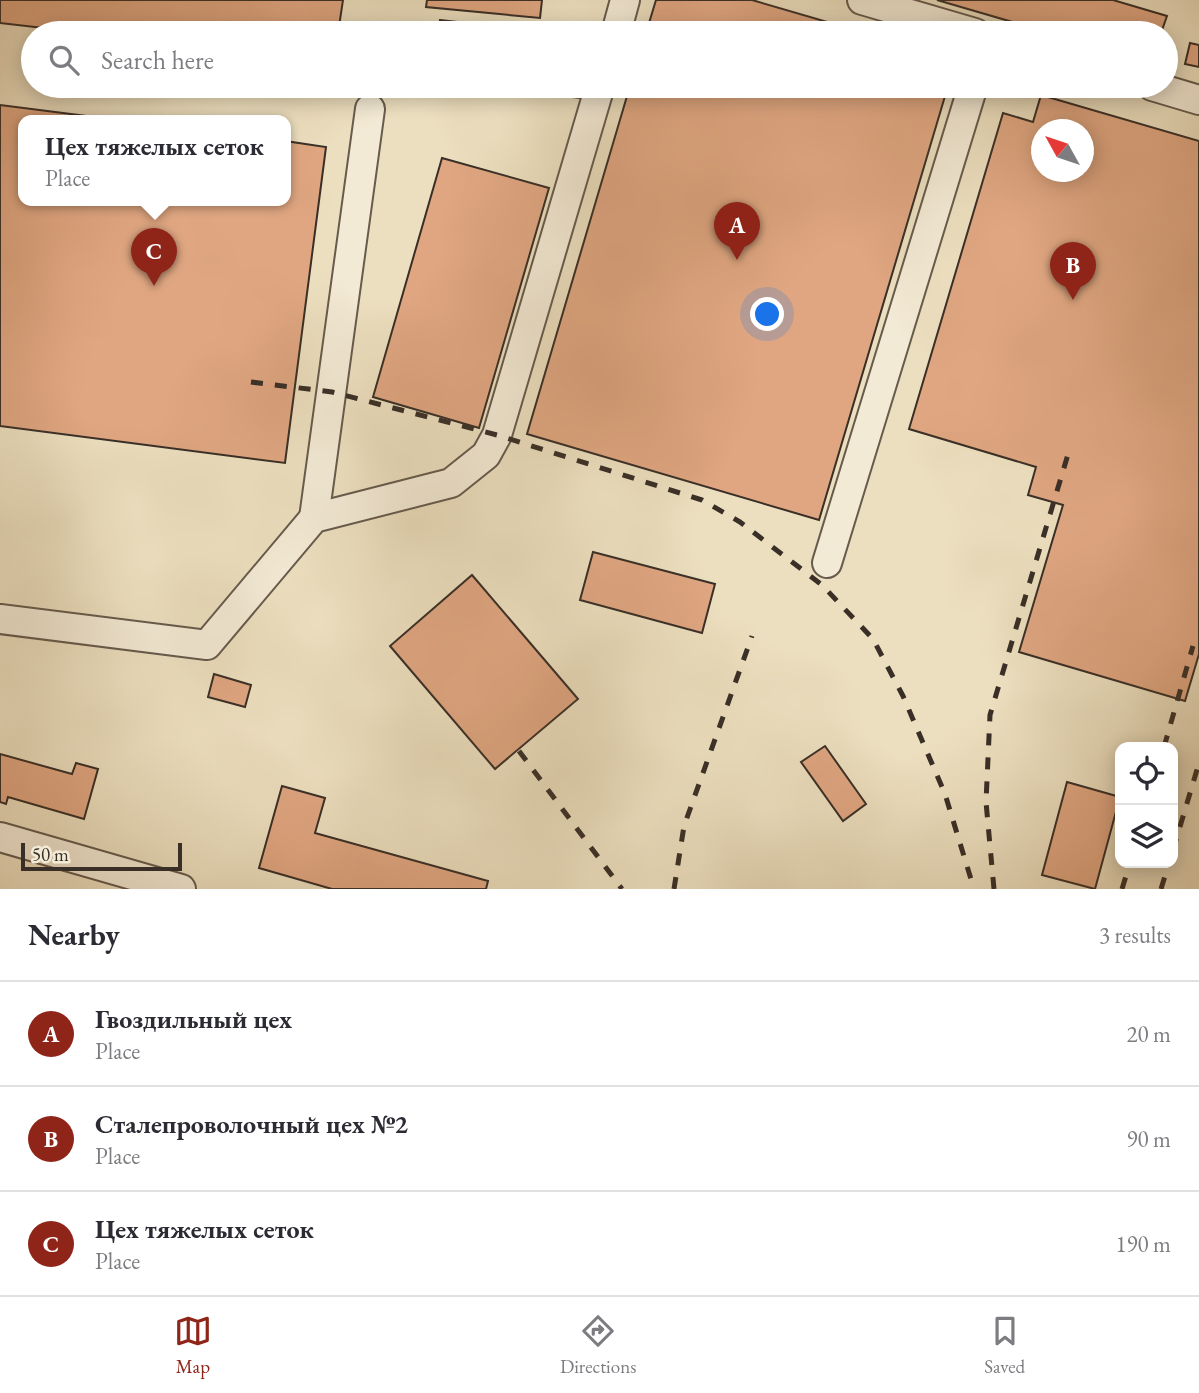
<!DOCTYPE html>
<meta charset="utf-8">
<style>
:root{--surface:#fff;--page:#f7f7f7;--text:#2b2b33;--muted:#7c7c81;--line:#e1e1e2;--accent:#8f2418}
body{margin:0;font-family:"EB Garamond",serif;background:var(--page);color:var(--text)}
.controls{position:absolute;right:21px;bottom:21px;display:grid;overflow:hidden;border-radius:14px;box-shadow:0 4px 18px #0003}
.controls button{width:63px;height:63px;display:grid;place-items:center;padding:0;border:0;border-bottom:2px solid var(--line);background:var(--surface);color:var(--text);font:35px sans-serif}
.compass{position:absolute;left:1031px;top:119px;width:63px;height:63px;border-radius:50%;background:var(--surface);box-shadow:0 4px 18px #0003;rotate:310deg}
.scale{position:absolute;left:21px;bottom:18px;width:161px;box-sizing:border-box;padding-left:7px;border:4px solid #392f27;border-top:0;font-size:19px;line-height:24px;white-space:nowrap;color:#392f27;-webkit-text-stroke:5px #f3ead5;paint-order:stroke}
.you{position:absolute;left:768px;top:315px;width:24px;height:24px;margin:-18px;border:5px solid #fff;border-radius:50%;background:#1a73e8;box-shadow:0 0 0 10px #1a73e833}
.badge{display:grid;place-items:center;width:46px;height:46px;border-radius:50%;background:var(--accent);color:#fff;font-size:23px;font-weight:700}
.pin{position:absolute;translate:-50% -58px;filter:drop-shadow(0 2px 4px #0008)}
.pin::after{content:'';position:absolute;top:37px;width:24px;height:21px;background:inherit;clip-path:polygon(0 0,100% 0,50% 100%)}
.popup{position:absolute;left:18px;top:115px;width:273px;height:91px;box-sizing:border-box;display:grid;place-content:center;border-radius:14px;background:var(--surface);filter:drop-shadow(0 2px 5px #0005);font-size:23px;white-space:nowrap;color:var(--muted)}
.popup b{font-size:26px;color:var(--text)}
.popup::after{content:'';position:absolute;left:50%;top:100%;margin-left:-14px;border:14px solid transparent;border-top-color:var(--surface)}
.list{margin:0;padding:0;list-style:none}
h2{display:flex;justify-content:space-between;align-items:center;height:91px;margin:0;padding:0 28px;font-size:30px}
h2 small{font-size:23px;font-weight:400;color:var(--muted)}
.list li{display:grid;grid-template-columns:46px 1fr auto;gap:21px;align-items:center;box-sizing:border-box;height:105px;padding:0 28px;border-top:2px solid var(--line)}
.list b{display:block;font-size:26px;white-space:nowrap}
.list p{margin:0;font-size:23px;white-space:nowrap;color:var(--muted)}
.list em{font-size:23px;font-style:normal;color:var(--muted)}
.icon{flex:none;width:38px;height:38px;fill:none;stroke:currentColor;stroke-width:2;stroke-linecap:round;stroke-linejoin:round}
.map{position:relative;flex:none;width:1199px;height:889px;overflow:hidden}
.search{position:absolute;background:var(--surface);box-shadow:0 4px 18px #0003;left:21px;right:21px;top:21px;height:77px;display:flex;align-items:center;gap:18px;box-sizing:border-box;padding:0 24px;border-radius:38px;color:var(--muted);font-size:26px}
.sheet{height:406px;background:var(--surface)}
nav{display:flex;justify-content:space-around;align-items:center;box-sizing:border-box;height:98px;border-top:2px solid var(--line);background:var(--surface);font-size:19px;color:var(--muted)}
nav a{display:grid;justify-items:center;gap:4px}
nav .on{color:var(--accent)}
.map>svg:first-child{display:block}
</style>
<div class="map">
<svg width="1199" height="889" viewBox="0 0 1199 889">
<rect width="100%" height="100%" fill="#ecdfbf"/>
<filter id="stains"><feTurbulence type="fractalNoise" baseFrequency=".00286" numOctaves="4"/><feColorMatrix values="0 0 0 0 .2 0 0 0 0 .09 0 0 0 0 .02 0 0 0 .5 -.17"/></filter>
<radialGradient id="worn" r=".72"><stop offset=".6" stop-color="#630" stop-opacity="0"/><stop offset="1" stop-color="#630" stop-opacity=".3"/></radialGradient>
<g fill="#dfa681" stroke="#392f27" stroke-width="2" fill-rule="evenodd">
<path d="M0,0H343L338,33H87L0,23Z"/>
<path d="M427,0H542L540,18L426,7Z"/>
<path d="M656,0H752L865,33H646Z"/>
<path d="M937,0H1113L1167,16L1161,33H1050Z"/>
<path d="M440,20L552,33H439Z"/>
<path d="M1190,43L1199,45V67L1185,64Z"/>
<path d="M476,86H591L589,99Z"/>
<path d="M630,86H948L819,520L527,434Z"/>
<path d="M1041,95L1199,141V654L1185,701L1019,652L1063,505L1028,495L1036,467L909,429L1003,113L1033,122ZM1042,130H1084V172H1042Z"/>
<path d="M0,105L118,120H23V200H285V141L326,147L285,463L0,426Z"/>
<path d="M442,158L549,188L479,428L373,397Z"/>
<path d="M593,552L715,584L702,633L580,600Z"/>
<path d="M472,575L578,699L495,769L390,646Z"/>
<path d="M214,674L251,685L245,707L208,697Z"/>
<path d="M825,746L866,804L843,821L801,762Z"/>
<path d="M0,754L72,774L76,763L98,769L84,819L8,797L6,804L0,802Z"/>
<path d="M1067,782L1120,797L1095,889L1042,875Z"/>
<path d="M282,786L325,798L315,833L488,881L486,889H332L259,868Z"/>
</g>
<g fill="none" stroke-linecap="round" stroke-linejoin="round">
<g stroke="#665b4d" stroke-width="32">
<g id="minor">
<path d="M862,0L975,33"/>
<path d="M616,33L625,0"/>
<path d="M1152,86L1199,100"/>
<path d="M314,518L370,109"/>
<path d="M827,563L973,86"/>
<path d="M0,619L207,645L314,518L451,483L486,455L497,435L600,86"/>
<path d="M0,837L181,889"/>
</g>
</g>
<use href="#minor" stroke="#f3ead5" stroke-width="28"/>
<g stroke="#392f27" stroke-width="5" stroke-dasharray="12 12" stroke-linecap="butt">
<path d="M251,382L332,392L497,435L702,500L740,522L822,585L873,639L903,696L945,794L974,889"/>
<path d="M1164,747L1193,646"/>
<path d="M519,751L622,889"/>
<path d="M1173,850L1199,763"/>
<path d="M674,889L684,826L752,636"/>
<path d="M994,889L986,802L990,715L1069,451"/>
<path d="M1122,889L1130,863"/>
<path d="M1161,889L1169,863"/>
</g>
</g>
<rect width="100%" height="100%" filter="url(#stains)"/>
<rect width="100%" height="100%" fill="url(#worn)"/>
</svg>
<div class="controls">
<button><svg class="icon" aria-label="locate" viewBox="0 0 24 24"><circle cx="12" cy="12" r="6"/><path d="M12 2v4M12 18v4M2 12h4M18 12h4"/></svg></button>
<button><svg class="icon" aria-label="layers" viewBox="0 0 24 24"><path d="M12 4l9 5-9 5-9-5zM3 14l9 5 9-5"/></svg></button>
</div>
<svg class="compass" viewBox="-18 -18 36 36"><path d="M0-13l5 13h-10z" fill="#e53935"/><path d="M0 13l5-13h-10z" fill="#7c7c81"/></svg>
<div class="scale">50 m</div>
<div class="you"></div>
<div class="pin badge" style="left:737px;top:260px">A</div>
<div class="pin badge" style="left:1073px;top:300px">B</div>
<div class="pin badge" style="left:154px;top:286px">C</div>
<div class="popup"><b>Цех тяжелых сеток</b>Place</div>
<div class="search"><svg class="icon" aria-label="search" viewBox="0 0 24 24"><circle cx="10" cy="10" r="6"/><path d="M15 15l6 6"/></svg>Search here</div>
</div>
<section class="sheet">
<h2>Nearby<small>3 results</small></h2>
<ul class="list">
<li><span class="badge">A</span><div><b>Гвоздильный цех</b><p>Place</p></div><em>20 m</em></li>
<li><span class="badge">B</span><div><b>Сталепроволочный цех №2</b><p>Place</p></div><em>90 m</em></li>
<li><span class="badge">C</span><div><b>Цех тяжелых сеток</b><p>Place</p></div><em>190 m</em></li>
</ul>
</section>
<nav>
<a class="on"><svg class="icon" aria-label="map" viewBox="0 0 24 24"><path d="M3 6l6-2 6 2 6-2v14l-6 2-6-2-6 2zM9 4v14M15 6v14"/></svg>Map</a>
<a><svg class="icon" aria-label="directions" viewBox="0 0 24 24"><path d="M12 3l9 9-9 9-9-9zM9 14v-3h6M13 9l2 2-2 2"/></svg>Directions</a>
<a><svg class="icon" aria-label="saved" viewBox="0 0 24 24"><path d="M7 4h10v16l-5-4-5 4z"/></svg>Saved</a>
</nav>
